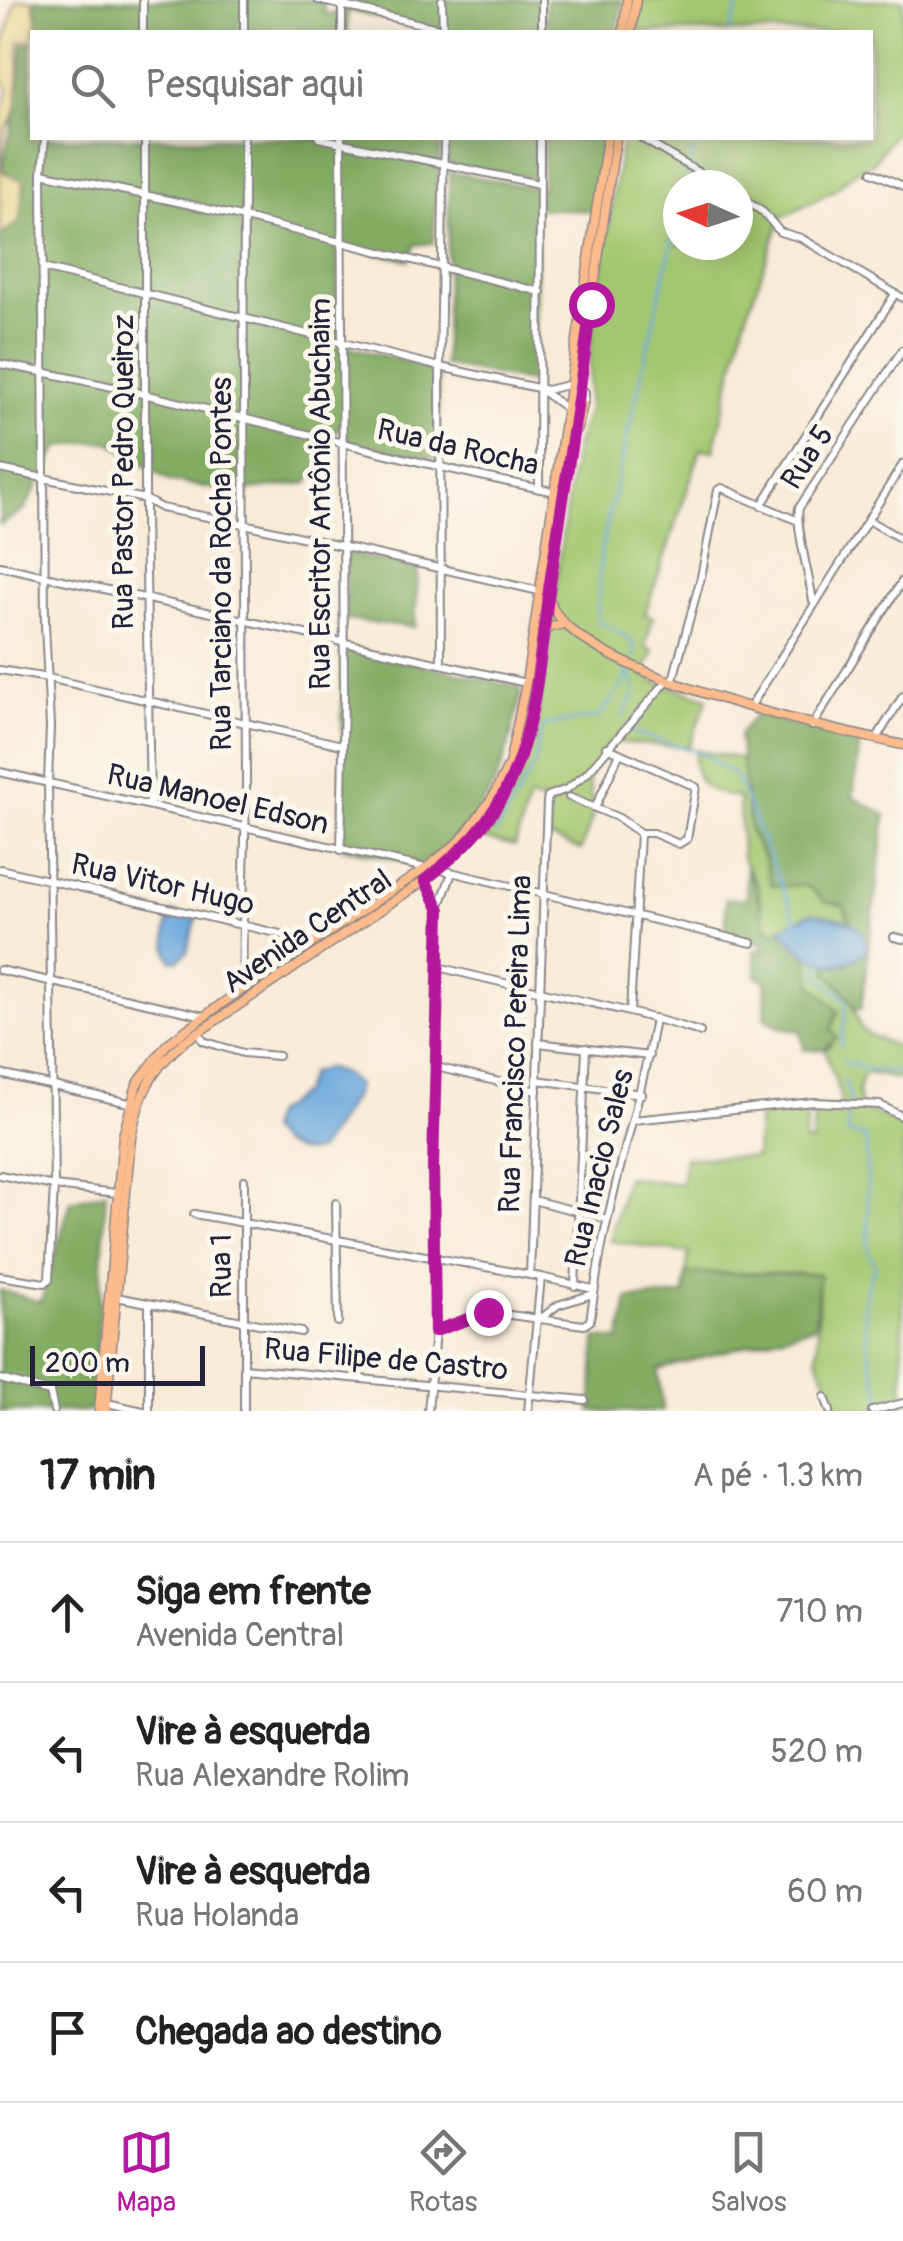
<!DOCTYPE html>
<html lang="pt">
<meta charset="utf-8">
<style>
:root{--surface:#fff;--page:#f6f6f6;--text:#222;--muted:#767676;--line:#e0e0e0;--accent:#b5179e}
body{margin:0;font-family:Pangolin,sans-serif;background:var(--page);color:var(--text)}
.compass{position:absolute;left:663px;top:170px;width:90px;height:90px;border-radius:50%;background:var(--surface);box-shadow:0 5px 25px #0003;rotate:273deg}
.scale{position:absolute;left:30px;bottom:25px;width:175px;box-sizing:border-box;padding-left:10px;border:5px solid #22223b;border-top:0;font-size:28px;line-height:35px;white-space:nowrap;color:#22223b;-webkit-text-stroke:8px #fbf7ec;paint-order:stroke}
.stop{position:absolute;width:30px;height:30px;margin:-22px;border:8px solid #b5179e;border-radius:50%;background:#fff}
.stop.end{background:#b5179e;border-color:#fff;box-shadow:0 2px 10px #0008}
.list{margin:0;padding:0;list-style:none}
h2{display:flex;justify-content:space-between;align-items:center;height:130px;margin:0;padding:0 40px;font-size:42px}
h2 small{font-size:32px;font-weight:400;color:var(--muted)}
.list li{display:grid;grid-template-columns:65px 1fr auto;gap:30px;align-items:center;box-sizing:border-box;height:140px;padding:0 40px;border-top:2px solid var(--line)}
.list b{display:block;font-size:38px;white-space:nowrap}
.list p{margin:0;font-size:32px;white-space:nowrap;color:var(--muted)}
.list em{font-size:32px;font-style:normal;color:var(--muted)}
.icon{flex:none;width:55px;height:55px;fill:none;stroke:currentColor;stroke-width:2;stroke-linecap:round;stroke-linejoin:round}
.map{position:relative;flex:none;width:903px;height:1411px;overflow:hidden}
.search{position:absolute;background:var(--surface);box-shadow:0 5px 25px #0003;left:30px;right:30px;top:30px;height:110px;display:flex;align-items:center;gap:25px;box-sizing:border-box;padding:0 35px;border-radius:0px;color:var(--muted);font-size:38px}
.sheet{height:690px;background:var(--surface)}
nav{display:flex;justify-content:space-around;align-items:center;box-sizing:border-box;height:140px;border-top:2px solid var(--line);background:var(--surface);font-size:28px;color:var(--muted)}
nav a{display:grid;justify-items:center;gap:5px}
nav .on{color:var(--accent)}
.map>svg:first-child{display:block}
</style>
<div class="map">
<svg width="903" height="1411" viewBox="0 0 903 1411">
<rect width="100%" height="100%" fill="#fbf7ec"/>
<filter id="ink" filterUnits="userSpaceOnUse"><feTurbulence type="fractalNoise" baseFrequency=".01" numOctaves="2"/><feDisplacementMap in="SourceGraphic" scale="20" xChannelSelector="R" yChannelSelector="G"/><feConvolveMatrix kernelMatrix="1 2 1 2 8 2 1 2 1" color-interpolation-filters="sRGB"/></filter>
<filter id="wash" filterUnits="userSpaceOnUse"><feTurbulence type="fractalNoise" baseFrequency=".0048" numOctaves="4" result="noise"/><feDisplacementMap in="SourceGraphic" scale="40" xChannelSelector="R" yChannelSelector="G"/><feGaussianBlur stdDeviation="2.25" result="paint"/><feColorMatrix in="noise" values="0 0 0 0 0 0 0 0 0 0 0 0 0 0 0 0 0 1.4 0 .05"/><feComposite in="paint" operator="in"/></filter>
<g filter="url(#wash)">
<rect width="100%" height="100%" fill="#f8ebd7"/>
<g fill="#a3c770" stroke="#627456" stroke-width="2.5" fill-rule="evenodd">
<path d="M642,0H903V122L872,164L854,172L836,189L781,218L744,322L714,451L701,449L645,614L653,617L645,647L654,651L643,674L656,682L708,698L689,747L609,742L588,779L594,812L581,850L548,837L549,804L529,798L515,846L484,839C535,774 541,694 552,615C559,559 567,503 575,448L588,410L590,351L622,138H870V32H637ZM678,185H738V245H678Z"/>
<path d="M696,750L742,759L750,832L764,858L771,884C799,892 798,871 824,902L843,905L850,921L811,913L782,928L783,932L769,930L762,916L758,886L742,858L739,798C707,793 690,784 696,750Z"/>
<path d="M806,953L829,965L827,973L850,997L860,1026L867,1034L903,1049V1080L867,1073L862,1076L858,1092L861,1108L903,1125V1411H839L817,1357L819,1274L686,1273L689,1253L610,1241L626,1177L681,1184L685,1157H756L759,1112L807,1108L805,1142L812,1143L815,1109L842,1107C840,1087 830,1069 825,1049L831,1046L830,1030L838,1011L812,984Z"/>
</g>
<g fill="#82ac62" stroke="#52674e" stroke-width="2.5">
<path d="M34,0H325L324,13L347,14L348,32H32V138H441L433,243L415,245L409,260L336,244L339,266L336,306L347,346L438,370L439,460L343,441L341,423L308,483L233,492L170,481L110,442H89L59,447L24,510L0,525V244L2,228L18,222L25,185L2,169L17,106L23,45L37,18Z"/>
<path d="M336,0H540V32H440L336,8Z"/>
<path d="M546,0H622L617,32H545Z"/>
<path d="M444,138H537L536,179L448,164Z"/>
<path d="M544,138H603L592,211L537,208L535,383L444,365L450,172L542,189Z"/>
<path d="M346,553L418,568L415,627L345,620Z"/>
<path d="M342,646L519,687L521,693C504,772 492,814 424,865L342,848Z"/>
<path d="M756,714L860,743L853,797L886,815L861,1009H856L842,987L826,973L829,965C845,968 853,961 866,952C867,934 857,932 849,919C847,915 846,910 843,905L824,902C798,872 800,892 771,884L764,857L750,832L739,735Z"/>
<path d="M746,868C759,889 759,909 768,930L783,932L806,953L812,984L838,1011L831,1030L837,1037L825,1049L804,1050L801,1031L779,1027L765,1017L766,980L757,978L754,950L763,952L760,942L726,932V899H746Z"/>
<path d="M106,1192L94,1411H0V1290L41,1302L71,1201Z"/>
<path d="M686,1273L819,1274L815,1326L658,1370L663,1411H591L596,1338L620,1340L628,1299L684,1295Z"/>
</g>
<path fill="#eeda9e" stroke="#887e6c" stroke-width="2.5" d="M16,0H33L37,23L32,42L20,41C16,64 24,114 6,127L1,165L3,172L24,181L19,223L5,231L0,242V125L8,89L2,77L4,44Z"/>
<g fill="#6ba7dc" stroke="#46648c" stroke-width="2.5">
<path d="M171,913L197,917L187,952L178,961L171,960C165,946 165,926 171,913Z"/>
<path d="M811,913C835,918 868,919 866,951C832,978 805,960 781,928Z"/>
<path d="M325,1068L345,1074L357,1085L355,1095L319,1150C301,1158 278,1146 268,1130L272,1115L302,1093L310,1073Z"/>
</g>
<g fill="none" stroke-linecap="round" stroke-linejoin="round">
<g stroke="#6ba7dc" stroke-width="2.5">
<path d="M730,32L740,0"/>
<path d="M690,163L697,138"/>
<path d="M685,185L689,167"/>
<path d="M633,660L635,645L621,633L597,621L601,550L678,216"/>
<path d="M622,717L636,692L629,673"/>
<path d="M629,731L701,753L736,776L797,923"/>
<path d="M496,834L535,763L540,732L548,725L599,717L624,683L628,670"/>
<path d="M821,959L818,976L847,1000L841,1047"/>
<path d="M843,1061L870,1070L903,1073"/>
<path d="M844,1080L850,1098L847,1133L866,1137L869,1253L876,1266C851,1303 873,1373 886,1411"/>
</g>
</g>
</g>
<g filter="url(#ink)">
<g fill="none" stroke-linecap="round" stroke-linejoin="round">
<g stroke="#8d8689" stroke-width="10">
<g id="minor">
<path d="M143,0V32"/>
<path d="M244,0V32"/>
<path d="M318,0L455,32"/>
<path d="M442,0L443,31"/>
<path d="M542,0V32"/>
<path d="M342,32V0"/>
<path d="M145,138V516L150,806"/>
<path d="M319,138L539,184"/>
<path d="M641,138L720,185"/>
<path d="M872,172L903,186"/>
<path d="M42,173L196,206L541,292"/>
<path d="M738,196L763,212L780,232L801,238L903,298"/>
<path d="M43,268L440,367L547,390L575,383L585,392V400L580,408L567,409L538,388"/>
<path d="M0,364C187,398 369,455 556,492"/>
<path d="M0,469L145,499L161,508L244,524L539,591"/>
<path d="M539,489L540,138"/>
<path d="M761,506L895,294"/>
<path d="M868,520L903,540"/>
<path d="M0,566L526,683"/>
<path d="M813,601C810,580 795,525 799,508L903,349"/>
<path d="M441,664L440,367L444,138"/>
<path d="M0,670L48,678L342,745"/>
<path d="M672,683L701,577L718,490L722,488L796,520"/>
<path d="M750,707L903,464"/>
<path d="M812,726L903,580"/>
<path d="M876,739L903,696"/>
<path d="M0,772L426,868"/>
<path d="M569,797L619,818L640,833H653L679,844L687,839L696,787L606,747"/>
<path d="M595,808L619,755"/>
<path d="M341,850L344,696L341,138"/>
<path d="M0,869L315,942"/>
<path d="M438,869L752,943"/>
<path d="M425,880L440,910L433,1165L435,1331L428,1411"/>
<path d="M440,905L452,873"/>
<path d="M894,937L903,939"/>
<path d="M439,967C526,990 615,1005 700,1032"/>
<path d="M0,970L204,1016"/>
<path d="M243,990C241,919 246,848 246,777C244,564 243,351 244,138"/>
<path d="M630,1012L640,834"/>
<path d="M199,1031L203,1041L243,1053L278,1056"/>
<path d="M538,1043L649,1056"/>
<path d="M436,1067L537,1091"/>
<path d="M0,1074L129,1103"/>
<path d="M537,1080L642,1094"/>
<path d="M633,1120L814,1102L880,1105L903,1117"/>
<path d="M0,1175L54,1186L117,1193"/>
<path d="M533,1200L607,1219"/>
<path d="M336,1203L338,1322"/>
<path d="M194,1214L541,1277L593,1289"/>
<path d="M530,1275L547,801L548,796L567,789L586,774L667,681"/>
<path d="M0,1276L45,1283L49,1279L54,1186L48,784L50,726L45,625L42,173L45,138"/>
<path d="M575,1286L586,1048"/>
<path d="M116,1297L301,1332"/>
<path d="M539,1320L558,1305L593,1294"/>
<path d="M435,1331L488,1312L584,1325L590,1321C595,1288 599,1255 607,1222C622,1153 644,1087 655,1018"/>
<path d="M244,1368L585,1400"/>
<path d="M0,1379L50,1392L54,1411"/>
<path d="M825,1397L830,1411"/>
<path d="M107,1403L143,1411"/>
<path d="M149,1411V1304"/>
<path d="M244,1411V1180"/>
<path d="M528,1411L541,1277"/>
<path d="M872,1411L903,1403"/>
</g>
</g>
<g stroke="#8d8689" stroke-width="11">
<g id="major">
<path d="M623,32L627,0"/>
<path d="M631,32L636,0"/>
<path d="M577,429L583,405"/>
<path d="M550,600C570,673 833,730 903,745"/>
<path d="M543,632L550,627L560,625"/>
<path d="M99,1411L123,1136L137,1084L167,1044L224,1002L426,868L461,840L493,797L509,764L526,683L607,138"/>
<path d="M106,1411L131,1138C138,1097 151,1069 184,1042L425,880C493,828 519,779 533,695L616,138"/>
</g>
</g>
<use href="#minor" stroke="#fff" stroke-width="6"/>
<use href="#major" stroke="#fbbb8c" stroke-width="8"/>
</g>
</g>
<g fill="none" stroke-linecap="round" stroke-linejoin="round" filter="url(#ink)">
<path stroke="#b5179e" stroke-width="12" d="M488,1312L435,1331L433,1166L440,910L425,880C462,851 493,821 512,777C537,719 540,652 549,590C563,495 580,399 591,304"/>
</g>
<g text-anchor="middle" stroke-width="10" stroke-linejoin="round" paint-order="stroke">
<g font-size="30" fill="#22223b" stroke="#fbf7ec">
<text transform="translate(458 447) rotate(13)" y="10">Rua da Rocha</text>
<text transform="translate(807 457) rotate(-57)" y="10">Rua 5</text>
<text transform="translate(123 472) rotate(-90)" y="10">Rua Pastor Pedro Queiroz</text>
<text transform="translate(320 494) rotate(-90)" y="10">Rua Escritor Antônio Abuchaim</text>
<text transform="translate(221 564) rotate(-90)" y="10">Rua Tarciano da Rocha Pontes</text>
<text transform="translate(218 799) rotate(13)" y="10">Rua Manoel Edson</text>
<text transform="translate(163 884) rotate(13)" y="10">Rua Vitor Hugo</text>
<text transform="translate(307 931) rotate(-34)" y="10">Avenida Central</text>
<text transform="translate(515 1044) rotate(-88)" y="10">Rua Francisco Pereira Lima</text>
<text transform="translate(599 1168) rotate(-76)" y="10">Rua Inacio Sales</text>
<text transform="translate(221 1266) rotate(-90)" y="10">Rua 1</text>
<text transform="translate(386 1359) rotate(5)" y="10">Rua Filipe de Castro</text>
</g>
</g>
</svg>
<svg class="compass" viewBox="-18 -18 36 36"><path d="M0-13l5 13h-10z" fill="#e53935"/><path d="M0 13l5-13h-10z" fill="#767676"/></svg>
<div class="scale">200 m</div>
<div class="stop" style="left:591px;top:304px"></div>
<div class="stop end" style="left:488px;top:1312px"></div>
<div class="search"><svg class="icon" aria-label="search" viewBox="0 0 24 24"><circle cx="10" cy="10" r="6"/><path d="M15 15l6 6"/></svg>Pesquisar aqui</div>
</div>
<section class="sheet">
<h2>17 min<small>A pé · 1.3 km</small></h2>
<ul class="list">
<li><svg class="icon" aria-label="ahead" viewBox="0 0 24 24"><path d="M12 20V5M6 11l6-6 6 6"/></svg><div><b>Siga em frente</b><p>Avenida Central</p></div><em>710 m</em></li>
<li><svg class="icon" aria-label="left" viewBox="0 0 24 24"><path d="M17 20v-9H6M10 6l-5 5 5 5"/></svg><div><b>Vire à esquerda</b><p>Rua Alexandre Rolim</p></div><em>520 m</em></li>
<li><svg class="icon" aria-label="left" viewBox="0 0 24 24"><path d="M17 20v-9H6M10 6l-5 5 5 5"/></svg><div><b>Vire à esquerda</b><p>Rua Holanda</p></div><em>60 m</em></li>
<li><svg class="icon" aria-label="arrive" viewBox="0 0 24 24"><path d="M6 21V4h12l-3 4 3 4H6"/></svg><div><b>Chegada ao destino</b></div></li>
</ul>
</section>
<nav>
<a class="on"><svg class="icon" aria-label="map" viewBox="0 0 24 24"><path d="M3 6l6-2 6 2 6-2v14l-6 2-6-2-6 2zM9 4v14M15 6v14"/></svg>Mapa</a>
<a><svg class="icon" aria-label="directions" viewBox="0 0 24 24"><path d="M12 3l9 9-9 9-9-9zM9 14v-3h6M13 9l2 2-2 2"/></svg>Rotas</a>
<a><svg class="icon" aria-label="saved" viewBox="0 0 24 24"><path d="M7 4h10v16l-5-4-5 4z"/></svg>Salvos</a>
</nav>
